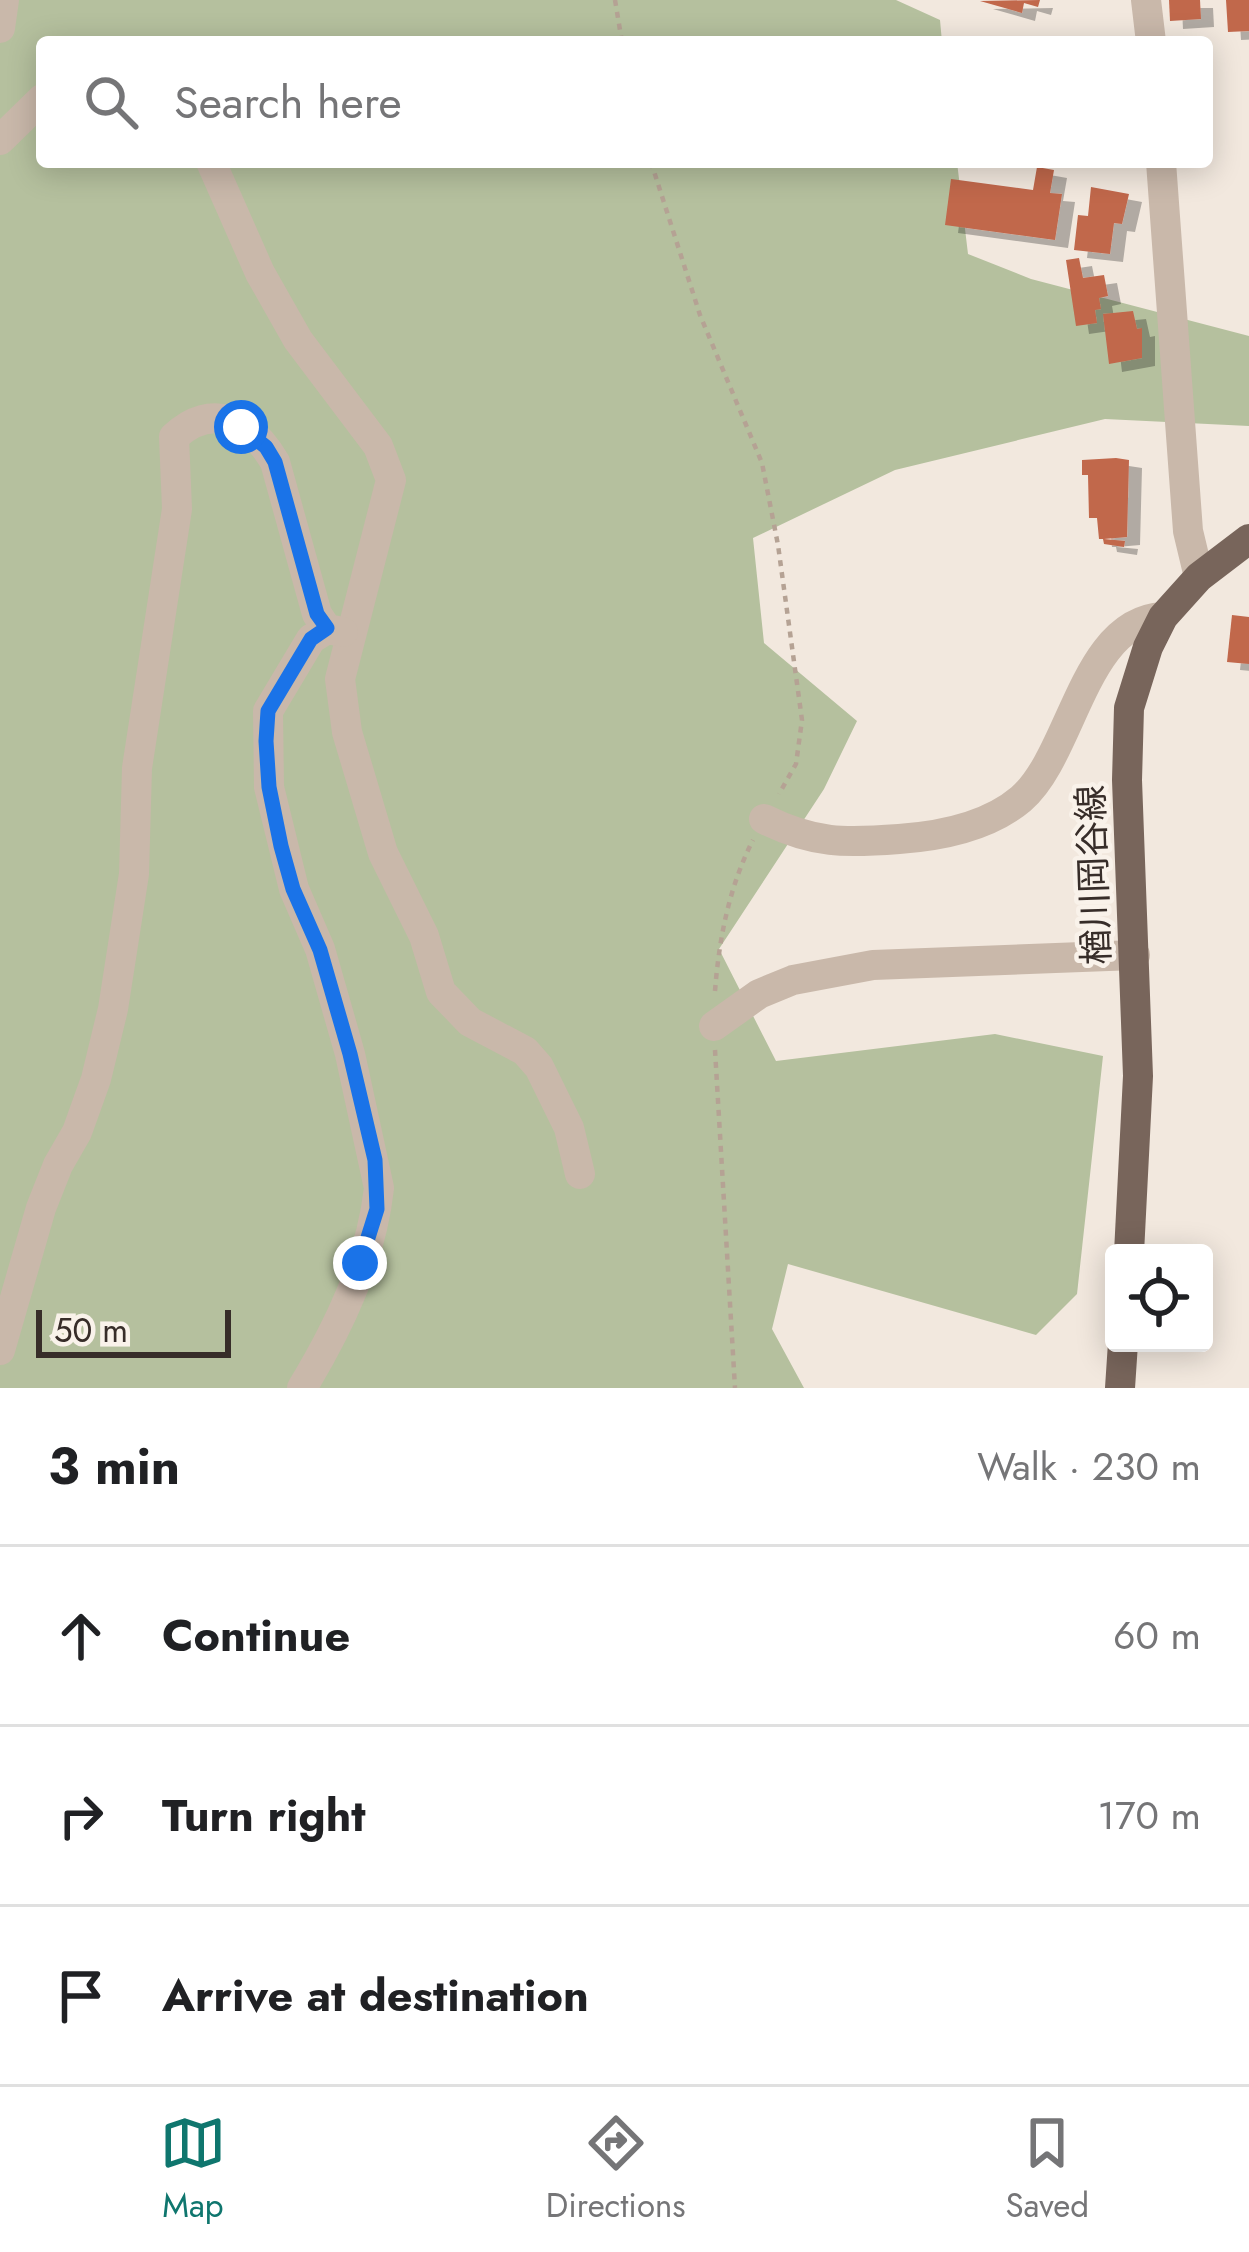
<!DOCTYPE html>
<meta charset="utf-8">
<style>
:root{--surface:#fff;--page:#f2f2f2;--text:#202124;--muted:#757577;--line:#e0e0e0;--accent:#0f766e}
body{margin:0;font-family:Jost,"Noto Sans JP",sans-serif;background:var(--page);color:var(--text)}
.controls{position:absolute;right:36px;bottom:36px;display:grid;overflow:hidden;border-radius:12px;box-shadow:0 6px 30px #0003}
.controls button{width:108px;height:108px;display:grid;place-items:center;padding:0;border:0;border-bottom:3px solid var(--line);background:var(--surface);color:var(--text);font:60px sans-serif}
.scale{position:absolute;left:36px;bottom:30px;width:195px;box-sizing:border-box;padding-left:12px;border:6px solid #372d29;border-top:0;font-size:33px;line-height:42px;white-space:nowrap;color:#372d29;-webkit-text-stroke:9px #f9f2ea;paint-order:stroke}
.stop{position:absolute;width:36px;height:36px;margin:-27px;border:9px solid #1a73e8;border-radius:50%;background:#fff}
.stop.end{background:#1a73e8;border-color:#fff;box-shadow:0 3px 12px #0008}
.list{margin:0;padding:0;list-style:none}
h2{display:flex;justify-content:space-between;align-items:center;height:156px;margin:0;padding:0 48px;font-size:51px}
h2 small{font-size:39px;font-weight:400;color:var(--muted)}
.list li{display:grid;grid-template-columns:78px 1fr auto;gap:36px;align-items:center;box-sizing:border-box;height:180px;padding:0 48px;border-top:3px solid var(--line)}
.list b{display:block;font-size:45px;white-space:nowrap}
.list em{font-size:39px;font-style:normal;color:var(--muted)}
.icon{flex:none;width:66px;height:66px;fill:none;stroke:currentColor;stroke-width:2;stroke-linecap:round;stroke-linejoin:round}
.map{position:relative;flex:none;width:1249px;height:1388px;overflow:hidden}
.search{position:absolute;background:var(--surface);box-shadow:0 6px 30px #0003;left:36px;right:36px;top:36px;height:132px;display:flex;align-items:center;gap:30px;box-sizing:border-box;padding:0 42px;border-radius:12px;color:var(--muted);font-size:45px}
.sheet{height:696px;background:var(--surface)}
nav{display:flex;justify-content:space-around;align-items:center;box-sizing:border-box;height:168px;border-top:3px solid var(--line);background:var(--surface);font-size:33px;color:var(--muted)}
nav a{display:grid;justify-items:center;gap:6px}
nav .on{color:var(--accent)}
.map>svg:first-child{display:block}
</style>
<div class="map">
<svg width="1249" height="1388" viewBox="0 0 1249 1388">
<defs>
<filter id="shadow"><feDropShadow dx="13" dy="8" stdDeviation="0" flood-color="#0004"/></filter>
</defs>
<rect width="100%" height="100%" fill="#f2e8de"/>
<path fill="#b5c09e" d="M0,0H896L940,20L942,42H42V162H957L968,254L1031,279L1249,336V426L1105,419L895,470L753,538L764,643L857,721L824,789L719,949L776,1061L995,1034L1103,1056L1077,1294L1036,1335L788,1264L772,1329L804,1388H0Z"/>
<g fill="#c1674c" filter="url(#shadow)">
<path d="M1040,0L1038,7L1024,3L1022,13L980,1Z"/>
<path d="M1169,0H1200L1201,19L1170,21Z"/>
<path d="M1226,0H1249V31L1228,32Z"/>
<path d="M1037,167L1054,170L1050,193L1062,194L1055,240L945,225L951,179L1033,190Z"/>
<path d="M1091,187L1129,194L1122,224L1114,223L1110,254L1074,250L1078,215L1088,216Z"/>
<path d="M1079,258L1083,278L1104,275L1108,296L1099,298L1101,309L1095,310L1097,323L1076,326L1066,260Z"/>
<path d="M1133,311L1137,329L1142,328V358L1109,364L1103,314Z"/>
<path d="M1116,458L1129,460L1127,537L1104,539L1125,541L1124,547L1104,544L1103,539H1099L1097,518H1089L1088,475H1082V460Z"/>
<path d="M1232,615L1249,617V664L1227,662Z"/>
</g>
<g fill="none" stroke-linecap="round" stroke-linejoin="round">
<g stroke="#b5a294" stroke-width="4.5" stroke-dasharray="6 6" stroke-linecap="butt">
<path d="M615,0L622,42"/>
<path d="M651,162L700,315L762,463L778,545L802,720L796,764L779,794"/>
<path d="M715,991C719,939 729,887 753,840"/>
<path d="M715,1050L735,1388"/>
</g>
<g stroke="#c9b8aa" stroke-width="30">
<path d="M1146,0L1151,42"/>
<path d="M0,28L4,0"/>
<path d="M0,140L42,99"/>
<path d="M211,162L260,273L298,340L378,446L391,480L340,679L347,732L383,853L424,936L441,992L470,1022L525,1051L539,1067L569,1128L580,1174"/>
<path d="M1161,162L1188,531L1199,577"/>
<path d="M764,819C814,844 845,843 899,839C942,836 988,827 1021,799C1073,754 1083,621 1163,617"/>
<path d="M714,1026L759,994L793,980L873,965L1135,955"/>
<path d="M0,1350L41,1208L58,1165L77,1132L96,1079L113,1009L134,874L137,768L177,509L174,437C212,401 251,421 275,462L317,614L327,629"/>
<path d="M302,1388C339,1327 371,1260 379,1188L350,1054L320,949L294,889L269,787L268,711L311,639L327,629L343,632"/>
</g>
<g stroke="#78655b" stroke-width="30">
<path d="M1129,1253L1138,1076L1127,780L1129,708L1148,647L1163,617L1199,577L1249,539"/>
<path d="M1120,1388L1123,1343"/>
</g>
</g>
<g fill="none" stroke-linecap="round" stroke-linejoin="round">
<path stroke="#1a73e8" stroke-width="15" d="M241,427L266,447L275,462L317,614L327,628L311,639L268,711L266,741L269,787L281,846L293,889L320,950L350,1054L375,1160L377,1209L360,1263"/>
</g>
<g text-anchor="middle" stroke-width="9" stroke-linejoin="round" paint-order="stroke">
<g font-size="36" fill="#372d29" stroke="#f9f2ea">
<text transform="translate(1093 875) rotate(-92)" y="13">楢川岡谷線</text>
</g>
</g>
</svg>
<div class="controls">
<button><svg class="icon" aria-label="locate" viewBox="0 0 24 24"><circle cx="12" cy="12" r="6"/><path d="M12 2v4M12 18v4M2 12h4M18 12h4"/></svg></button>
</div>
<div class="scale">50 m</div>
<div class="stop" style="left:241px;top:427px"></div>
<div class="stop end" style="left:360px;top:1263px"></div>
<div class="search"><svg class="icon" aria-label="search" viewBox="0 0 24 24"><circle cx="10" cy="10" r="6"/><path d="M15 15l6 6"/></svg>Search here</div>
</div>
<section class="sheet">
<h2>3 min<small>Walk · 230 m</small></h2>
<ul class="list">
<li><svg class="icon" aria-label="ahead" viewBox="0 0 24 24"><path d="M12 20V5M6 11l6-6 6 6"/></svg><div><b>Continue</b></div><em>60 m</em></li>
<li><svg class="icon" aria-label="right" viewBox="0 0 24 24"><path d="M7 20v-9h11M14 6l5 5-5 5"/></svg><div><b>Turn right</b></div><em>170 m</em></li>
<li><svg class="icon" aria-label="arrive" viewBox="0 0 24 24"><path d="M6 21V4h12l-3 4 3 4H6"/></svg><div><b>Arrive at destination</b></div></li>
</ul>
</section>
<nav>
<a class="on"><svg class="icon" aria-label="map" viewBox="0 0 24 24"><path d="M3 6l6-2 6 2 6-2v14l-6 2-6-2-6 2zM9 4v14M15 6v14"/></svg>Map</a>
<a><svg class="icon" aria-label="directions" viewBox="0 0 24 24"><path d="M12 3l9 9-9 9-9-9zM9 14v-3h6M13 9l2 2-2 2"/></svg>Directions</a>
<a><svg class="icon" aria-label="saved" viewBox="0 0 24 24"><path d="M7 4h10v16l-5-4-5 4z"/></svg>Saved</a>
</nav>
